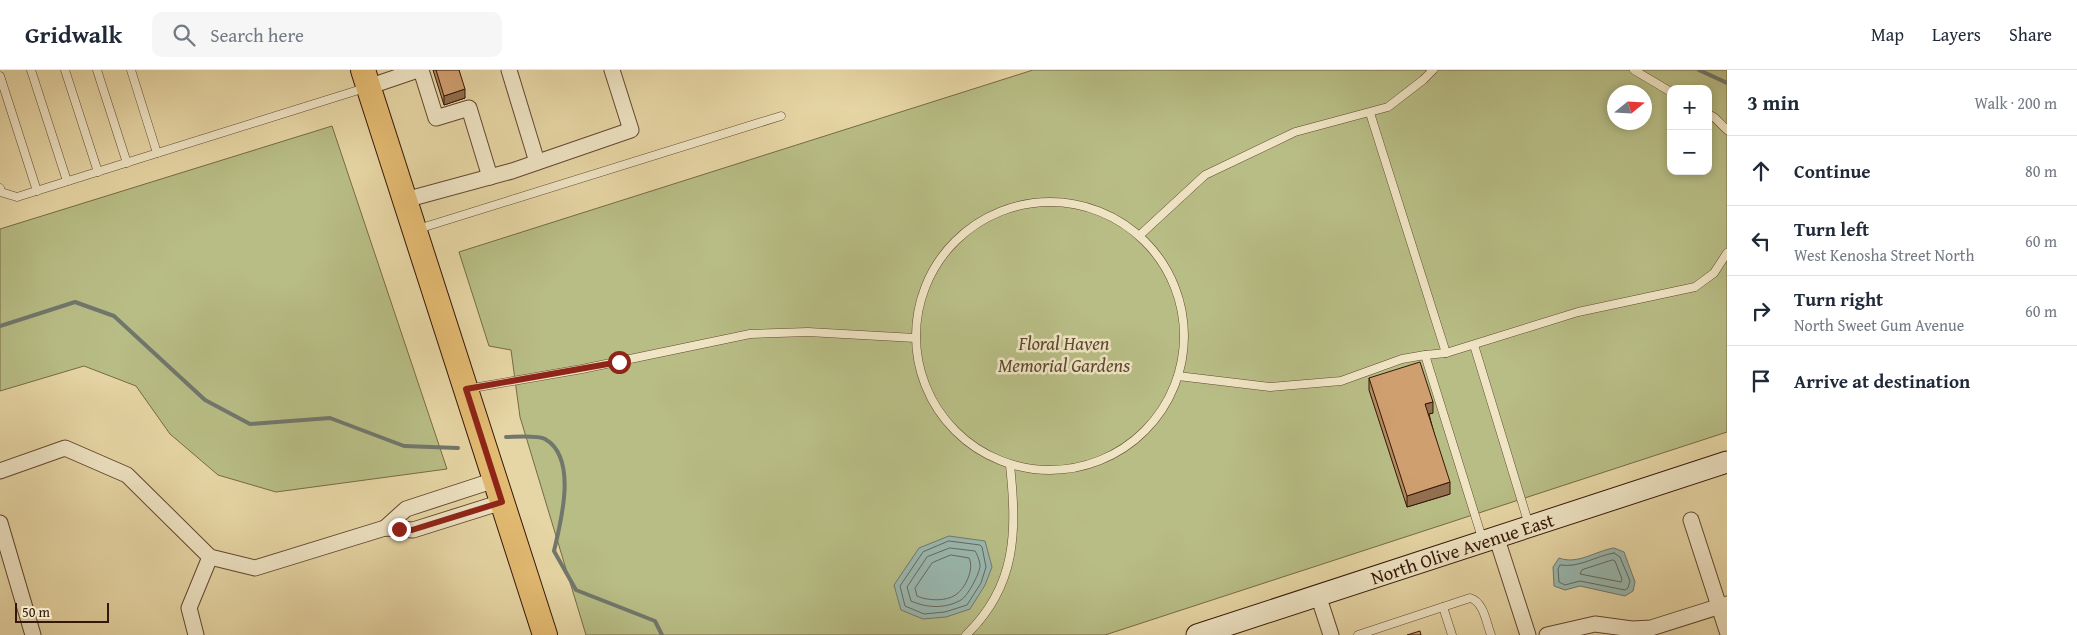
<!DOCTYPE html>
<meta charset="utf-8">
<style>
:root{--surface:#fff;--page:#f6f6f7;--text:#1f2937;--muted:#747a83;--line:#e0e1e3}
body{margin:0;font-family:"Gentium Book Plus",serif;background:var(--page);color:var(--text)}
.controls{position:absolute;right:15px;top:15px;display:grid;overflow:hidden;border-radius:10px;box-shadow:0 2px 8px #0003}
.controls button{width:45px;height:45px;display:grid;place-items:center;padding:0;border:0;border-bottom:1px solid var(--line);background:var(--surface);color:var(--text);font:25px sans-serif}
.compass{position:absolute;left:1607px;top:15px;width:45px;height:45px;border-radius:50%;background:var(--surface);box-shadow:0 2px 8px #0003;rotate:72deg}
.scale{position:absolute;left:15px;bottom:12px;width:94px;box-sizing:border-box;padding-left:5px;border:2px solid #341708;border-top:0;font-size:14px;line-height:18px;white-space:nowrap;color:#341708;-webkit-text-stroke:4px #efe4c4;paint-order:stroke}
.stop{position:absolute;width:15px;height:15px;margin:-11px;border:4px solid #8f2418;border-radius:50%;background:#fff}
.stop.end{background:#8f2418;border-color:#fff;box-shadow:0 1px 5px #0008}
.list{margin:0;padding:0;list-style:none}
h2{display:flex;justify-content:space-between;align-items:center;height:65px;margin:0;padding:0 20px;font-size:21px}
h2 small{font-size:16px;font-weight:400;color:var(--muted)}
.list li{display:grid;grid-template-columns:32px 1fr auto;gap:15px;align-items:center;box-sizing:border-box;height:70px;padding:0 20px;border-top:1px solid var(--line)}
.list b{display:block;font-size:19px;white-space:nowrap}
.list p{margin:0;font-size:16px;white-space:nowrap;color:var(--muted)}
.list em{font-size:16px;font-style:normal;color:var(--muted)}
.icon{flex:none;width:28px;height:28px;fill:none;stroke:currentColor;stroke-width:2;stroke-linecap:round;stroke-linejoin:round}
.map{position:relative;flex:none;width:1727px;height:565px;overflow:hidden}
header{display:flex;align-items:center;gap:30px;box-sizing:border-box;height:70px;padding:0 25px;background:var(--surface);border-bottom:1px solid var(--line)}
header strong{font-size:24px}
nav{display:flex;gap:28px;margin-inline-start:auto;font-size:18px}
.search{width:350px;height:45px;background:var(--page);display:flex;align-items:center;gap:12px;box-sizing:border-box;padding:0 18px;border-radius:10px;color:var(--muted);font-size:19px}
main{display:flex}
aside{flex:1;background:var(--surface)}
.map>svg:first-child{display:block}
</style>
<header>
<strong>Gridwalk</strong>
<div class="search"><svg class="icon" aria-label="search" viewBox="0 0 24 24"><circle cx="10" cy="10" r="6"/><path d="M15 15l6 6"/></svg>Search here</div>
<nav><a>Map</a><a>Layers</a><a>Share</a></nav>
</header>
<main>
<div class="map">
<svg width="1727" height="565" viewBox="0 0 1727 565">
<rect width="100%" height="100%" fill="#e7d6a5"/>
<filter id="stains"><feTurbulence type="fractalNoise" baseFrequency=".004" numOctaves="4"/><feColorMatrix values="0 0 0 0 .2 0 0 0 0 .09 0 0 0 0 .02 0 0 0 .5 -.17"/></filter>
<radialGradient id="worn" r=".72"><stop offset=".6" stop-color="#630" stop-opacity="0"/><stop offset="1" stop-color="#630" stop-opacity=".3"/></radialGradient>
<g fill="#b8bd85" stroke="#766a46" fill-rule="evenodd">
<path d="M1033,0H1727V362L1105,565H586L520,347L511,280L489,276L459,182ZM1671,19H1708V101H1671ZM1614,22H1644V52H1614Z"/>
<path d="M332,56L447,399L276,422L218,405L170,364L136,316L84,296L0,321V159Z"/>
</g>
<g fill="#99b7af" stroke="#71776c">
<path d="M949,466L985,471L992,497L985,515L970,539L946,547L923,549L901,540L894,515L919,478Z"/>
<path d="M1614,478L1624,482L1635,512L1633,521L1625,526L1580,516L1565,520L1554,516L1553,497L1559,488C1578,495 1595,481 1614,478Z"/>
</g>
<g fill="none" stroke-linecap="round" stroke-linejoin="round">
<g stroke="#66675c" stroke-width="1">
<path d="M949,471L980,475L982,477L986,497L981,513L967,535L945,542L924,544L905,536L900,516L923,482Z"/>
<path d="M950,478L975,481C977,484 980,491 980,496C980,503 967,527 961,530C945,539 927,538 911,531L907,517L927,487Z"/>
<path d="M1614,483L1620,487L1630,511L1628,518L1625,520L1580,511L1565,515L1559,512L1558,499L1560,495C1580,498 1595,486 1614,483Z"/>
<path d="M951,485L969,488C974,498 967,515 958,523C948,532 928,531 917,526L915,518L932,493Z"/>
<path d="M1613,490L1615,491L1622,509L1621,512L1580,504L1582,500Z"/>
</g>
<g stroke="#71776c" stroke-width="4">
<path d="M1699,0L1727,13"/>
<path d="M0,256L75,232L114,246L205,330L250,354L330,348L404,376L458,378"/>
<path d="M506,367C515,367 537,365 545,369C578,388 561,451 554,481L576,520L655,551L662,565"/>
</g>
<g stroke="#61472f" stroke-width="9">
<g id="lane">
<path d="M31,0L67,111"/>
<path d="M65,0L98,102"/>
<path d="M97,0L127,93"/>
<path d="M131,0L157,83"/>
<path d="M1634,0L1671,22"/>
<path d="M0,6L37,121"/>
<path d="M1370,43L1446,283"/>
<path d="M1708,44L1715,48L1727,60"/>
<path d="M0,118L1,122L17,127L365,18"/>
<circle cx="1050" cy="266" r="134"/>
<path d="M418,159L781,46"/>
<path d="M1140,165L1205,105L1295,62L1388,37L1423,10L1433,0"/>
<path d="M1474,275L1529,455"/>
<path d="M1425,285L1483,471"/>
<path d="M1178,306L1270,317L1341,311L1402,289L1425,285L1446,283L1578,242L1695,217L1714,203L1727,183"/>
<path d="M467,319L582,299L750,264L808,262L915,268"/>
<path d="M1443,537L1452,565"/>
<path d="M966,565C1017,516 1017,461 1010,395"/>
<path d="M1358,565L1470,528C1484,532 1486,552 1491,565"/>
</g>
</g>
<g stroke="#61472f" stroke-width="17">
<g id="street">
<path d="M421,0L436,48L469,38L490,107"/>
<path d="M509,0L537,92"/>
<path d="M368,17L418,0"/>
<path d="M405,130L512,101L631,60L612,0"/>
<path d="M0,401L65,378L127,405L210,487L255,498L385,458L413,460L502,432"/>
<path d="M1691,450L1727,561"/>
<path d="M0,453L33,565"/>
<path d="M385,458L406,439L495,410"/>
<path d="M1496,466L1528,565"/>
<path d="M1318,525L1331,565"/>
<path d="M196,565L189,538L210,487"/>
<path d="M1547,565L1595,554L1632,559L1651,558L1727,534"/>
</g>
</g>
<g stroke="#341708" stroke-width="23">
<g id="secondary">
<path id="s1" d="M1197,565L1727,392"/>
</g>
</g>
<g stroke="#341708" stroke-width="26">
<path id="primary" d="M363,0L545,565"/>
</g>
<use href="#lane" stroke="#efe4c4" stroke-width="8"/>
<use href="#street" stroke="#efe4c4" stroke-width="15"/>
<use href="#secondary" stroke="#efe4c4" stroke-width="21"/>
<use href="#primary" stroke="#e4bb72" stroke-width="24"/>
</g>
<g fill="#b3895f" stroke="#341708">
<path d="M433,0H459L465,28L444,35Z"/>
<path d="M1369,308L1433,343L1429,344L1450,424L1407,437L1369,320Z"/>
</g>
<g fill="#926f4e" stroke="#341708">
<path d="M465,19V28L444,35V26Z"/>
<path d="M1433,332V343L1425,345V334Z"/>
<path d="M1450,412V424L1407,437V426Z"/>
</g>
<g fill="#d09f6f" stroke="#341708">
<path d="M436,0H459L465,19L444,26Z"/>
<path d="M1420,292L1433,332L1425,334L1450,412L1407,426L1369,308Z"/>
<path d="M1420,561L1421,565H1407Z"/>
</g>
<g fill="none" stroke-linecap="round" stroke-linejoin="round">
<path stroke="#8f2418" stroke-width="6" d="M399,459L412,460L502,432L466,319L619,292"/>
</g>
<g text-anchor="middle" stroke-width="5" stroke-linejoin="round" paint-order="stroke">
<g font-size="19" font-style="italic" fill="#5c492e" stroke="#efe4c4">
<text x="1064" y="280">Floral Haven<tspan x="1064" dy="22">Memorial Gardens</tspan></text>
</g>
<g font-size="19" fill="#341708" stroke="#efe4c4">
<text dy="7" stroke="none"><textPath href="#s1" startOffset="279">North Olive Avenue East</textPath></text>
</g>
</g>
<rect width="100%" height="100%" filter="url(#stains)"/>
<rect width="100%" height="100%" fill="url(#worn)"/>
</svg>
<div class="controls">
<button>+</button>
<button>−</button>
</div>
<svg class="compass" viewBox="-18 -18 36 36"><path d="M0-13l5 13h-10z" fill="#e53935"/><path d="M0 13l5-13h-10z" fill="#747a83"/></svg>
<div class="scale">50 m</div>
<div class="stop" style="left:619px;top:292px"></div>
<div class="stop end" style="left:399px;top:459px"></div>
</div>
<aside>
<h2>3 min<small>Walk · 200 m</small></h2>
<ul class="list">
<li><svg class="icon" aria-label="ahead" viewBox="0 0 24 24"><path d="M12 20V5M6 11l6-6 6 6"/></svg><div><b>Continue</b></div><em>80 m</em></li>
<li><svg class="icon" aria-label="left" viewBox="0 0 24 24"><path d="M17 20v-9H6M10 6l-5 5 5 5"/></svg><div><b>Turn left</b><p>West Kenosha Street North</p></div><em>60 m</em></li>
<li><svg class="icon" aria-label="right" viewBox="0 0 24 24"><path d="M7 20v-9h11M14 6l5 5-5 5"/></svg><div><b>Turn right</b><p>North Sweet Gum Avenue</p></div><em>60 m</em></li>
<li><svg class="icon" aria-label="arrive" viewBox="0 0 24 24"><path d="M6 21V4h12l-3 4 3 4H6"/></svg><div><b>Arrive at destination</b></div></li>
</ul>
</aside>
</main>
